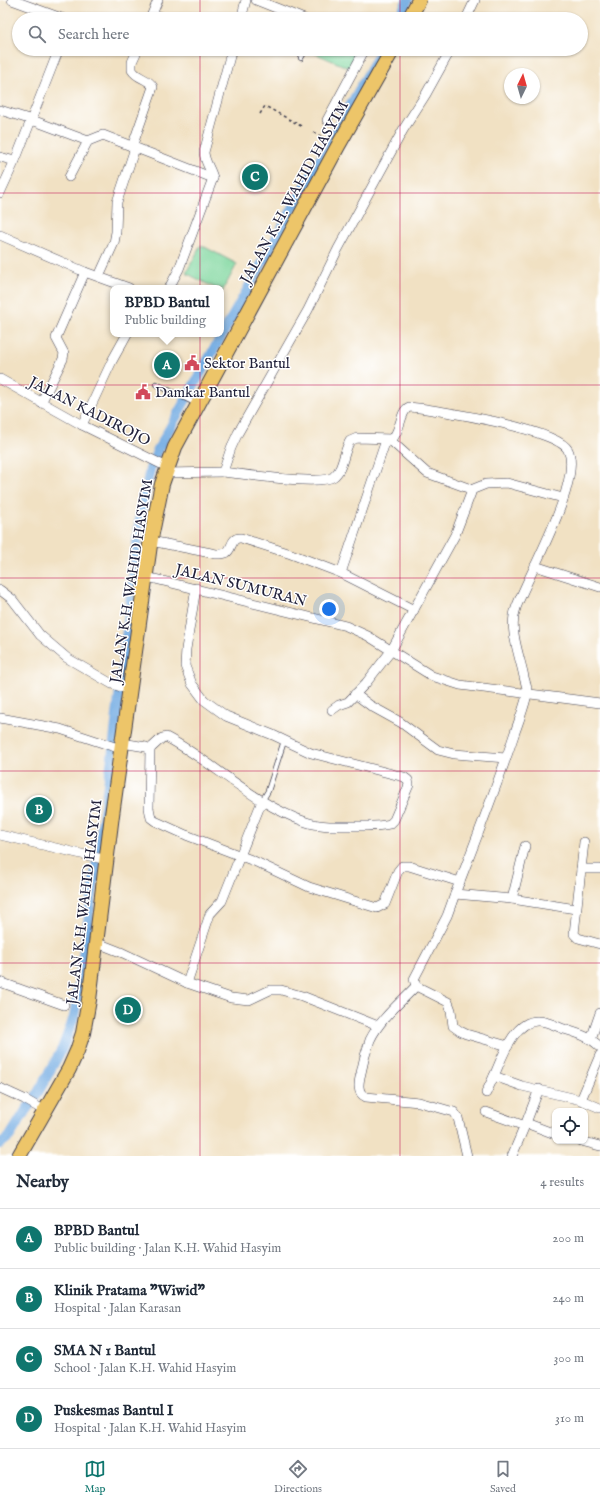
<!DOCTYPE html>
<meta charset="utf-8">
<style>
:root{--surface:#fff;--page:#f6f6f7;--text:#1f2937;--muted:#747a83;--line:#e0e1e3;--accent:#0f766e}
body{margin:0;font-family:"IM FELL English",serif;background:var(--page);color:var(--text)}
.controls{position:absolute;right:12px;bottom:12px;display:grid;overflow:hidden;border-radius:8px;box-shadow:0 1px 3px #0004}
.controls button{width:36px;height:36px;display:grid;place-items:center;padding:0;border:0;border-bottom:1px solid var(--line);background:var(--surface);color:var(--text);font:20px sans-serif}
.compass{position:absolute;left:504px;top:68px;width:36px;height:36px;border-radius:50%;background:var(--surface);box-shadow:0 1px 3px #0004;rotate:5deg}
.you{position:absolute;left:329px;top:609px;width:14px;height:14px;margin:-10px;border:3px solid #fff;border-radius:50%;background:#1a73e8;box-shadow:0 0 0 6px #1a73e833}
.badge{display:grid;place-items:center;width:26px;height:26px;border-radius:50%;background:var(--accent);color:#fff;font-size:13px;font-weight:700}
.pin{position:absolute;translate:-50% -50%;border:2px solid #fff;box-shadow:0 1px 4px #0006}
.popup{position:absolute;left:110px;top:285px;width:114px;height:52px;box-sizing:border-box;display:grid;place-content:center;border-radius:8px;background:var(--surface);filter:drop-shadow(0 1px 3px #0005);font-size:13px;white-space:nowrap;color:var(--muted)}
.popup b{font-size:15px;color:var(--text)}
.popup::after{content:'';position:absolute;left:50%;top:100%;margin-left:-8px;border:8px solid transparent;border-top-color:var(--surface)}
.list{margin:0;padding:0;list-style:none}
h2{display:flex;justify-content:space-between;align-items:center;height:52px;margin:0;padding:0 16px;font-size:17px}
h2 small{font-size:13px;font-weight:400;color:var(--muted)}
.list li{display:grid;grid-template-columns:26px 1fr auto;gap:12px;align-items:center;box-sizing:border-box;height:60px;padding:0 16px;border-top:1px solid var(--line)}
.list b{display:block;font-size:15px;white-space:nowrap}
.list p{margin:0;font-size:13px;white-space:nowrap;color:var(--muted)}
.list em{font-size:13px;font-style:normal;color:var(--muted)}
.icon{flex:none;width:22px;height:22px;fill:none;stroke:currentColor;stroke-width:2;stroke-linecap:round;stroke-linejoin:round}
.map{position:relative;flex:none;width:600px;height:1156px;overflow:hidden}
.search{position:absolute;background:var(--surface);box-shadow:0 1px 3px #0004;left:12px;right:12px;top:12px;height:44px;display:flex;align-items:center;gap:10px;box-sizing:border-box;padding:0 14px;border-radius:22px;color:var(--muted);font-size:15px}
.sheet{height:292px;background:var(--surface)}
nav{display:flex;justify-content:space-around;align-items:center;box-sizing:border-box;height:56px;border-top:1px solid var(--line);background:var(--surface);font-size:11px;color:var(--muted)}
nav a{display:grid;justify-items:center;gap:2px}
nav .on{color:var(--accent)}
.map>svg:first-child{display:block}
</style>
<div class="map">
<svg width="600" height="1156" viewBox="0 0 600 1156">
<rect width="100%" height="100%" fill="#fff"/>
<filter id="ink" filterUnits="userSpaceOnUse"><feTurbulence type="fractalNoise" baseFrequency=".025" numOctaves="2"/><feDisplacementMap in="SourceGraphic" scale="8" xChannelSelector="R" yChannelSelector="G"/><feConvolveMatrix kernelMatrix="1 2 1 2 8 2 1 2 1" color-interpolation-filters="sRGB"/></filter>
<filter id="wash" filterUnits="userSpaceOnUse"><feTurbulence type="fractalNoise" baseFrequency=".012" numOctaves="4" result="noise"/><feDisplacementMap in="SourceGraphic" scale="16" xChannelSelector="R" yChannelSelector="G"/><feGaussianBlur stdDeviation="0.9" result="paint"/><feColorMatrix in="noise" values="0 0 0 0 0 0 0 0 0 0 0 0 0 0 0 0 0 1.4 0 .05"/><feComposite in="paint" operator="in"/></filter>
<g filter="url(#wash)">
<rect width="100%" height="100%" fill="#f1e1c3"/>
<g fill="#7dd69c" stroke="#507c6c">
<path d="M315,49H357L349,68L314,53Z"/>
<path d="M201,245L237,264L222,292L221,288H215L186,273Z"/>
</g>
<g fill="none" stroke-linecap="round" stroke-linejoin="round">
<g stroke="#72abe2" stroke-width="10">
<path d="M398,19L408,0"/>
<path d="M0,1144L10,1136L26,1110L35,1098L62,1049L74,1017L112,758L140,517L150,469L157,451L382,49"/>
</g>
</g>
</g>
<g filter="url(#ink)">
<g fill="none" stroke-linecap="round" stroke-linejoin="round">
<g stroke="#413f4f" stroke-width="6">
<g id="service">
<path d="M301,58L306,49"/>
<path d="M156,384L197,404"/>
<path d="M262,801L268,791L284,741"/>
</g>
</g>
<g stroke="#413f4f" stroke-width="10">
<g id="minor">
<path d="M12,0L64,19"/>
<path d="M256,0L304,19"/>
<path d="M152,15L172,19"/>
<path d="M150,19L158,0"/>
<path d="M241,19L246,0"/>
<path d="M466,19L475,0"/>
<path d="M451,49L426,94L403,130L338,249L308,310L238,433L231,448L223,472C243,474 320,486 333,477C344,469 343,452 350,441L357,438L392,439C401,431 400,411 409,407C434,409 558,429 568,450C583,481 528,575 516,608C508,629 520,656 524,677C525,682 528,688 527,693C527,700 517,726 514,735C496,789 475,842 455,894L447,916L414,979L416,986L448,1002L451,1010L453,1026L460,1031L466,1034L508,1046"/>
<path d="M0,110L32,120L88,141L103,135L213,178"/>
<path d="M327,120L365,49"/>
<path d="M132,147L153,87C149,78 137,79 132,70V62L138,49"/>
<path d="M0,157L15,161"/>
<path d="M69,177L88,141"/>
<path d="M0,193L17,156L59,49"/>
<path d="M0,235L85,272L129,288"/>
<path d="M99,276L114,243L116,232L117,202L135,148"/>
<path d="M169,288L179,269L213,178C211,169 204,161 204,152L232,49"/>
<path d="M0,379L82,425L167,467"/>
<path d="M41,403L63,359L64,353L56,338L85,272"/>
<path d="M82,425L112,361L127,334"/>
<path d="M165,473L223,472"/>
<path d="M471,490L486,484L507,483L563,498"/>
<path d="M151,541L216,554C219,554 223,554 226,553C233,549 230,537 241,538L291,554L341,573L414,610"/>
<path d="M535,566L600,587"/>
<path d="M341,573L386,440"/>
<path d="M147,577L346,626L368,636L432,676L460,685L600,703"/>
<path d="M0,590L12,599L40,635L67,658L112,684L130,690"/>
<path d="M355,694L371,706L400,722L438,750L454,754L506,758"/>
<path d="M332,710L339,705L348,702L366,683L391,651L455,535L471,493V490L468,488L427,473L390,440"/>
<path d="M0,718L60,729L121,749"/>
<path d="M122,743L146,747L150,749L149,808L151,818L155,821L186,835L254,861L309,887L377,908L385,904L398,871L402,866H409L460,882"/>
<path d="M150,749L162,738L166,737C214,762 253,804 306,822C321,827 338,826 354,826C366,826 378,827 390,824L394,820L409,785L408,780L404,777L311,753L273,735L226,716L204,700L192,684L185,666L186,649L196,588"/>
<path d="M0,835L107,860"/>
<path d="M584,842L574,934L578,938L600,944"/>
<path d="M581,869H600"/>
<path d="M455,894L512,899L576,909"/>
<path d="M512,899L525,846"/>
<path d="M95,942L123,953L187,983L231,998L249,1000L270,990H281L302,996L378,1026"/>
<path d="M0,982L64,1005"/>
<path d="M187,983L210,914L222,901L262,801"/>
<path d="M416,986C400,1003 380,1019 370,1040C366,1051 363,1062 361,1073C359,1081 356,1093 366,1097L419,1102L454,1112L458,1118L467,1156"/>
<path d="M591,1039L600,1013"/>
<path d="M600,1047C591,1037 577,1033 564,1029C556,1026 547,1021 538,1021C514,1020 502,1058 494,1076L522,1086L581,1100L600,1108"/>
<path d="M0,1088L24,1099L45,1111"/>
<path d="M486,1093L494,1076"/>
<path d="M581,1100L600,1055"/>
<path d="M486,1112L525,1126"/>
<path d="M526,1123L555,1134"/>
<path d="M581,1141L600,1146"/>
<path d="M512,1156L526,1123L539,1089"/>
</g>
</g>
<g stroke="#413f4f" stroke-width="16">
<g id="primary">
<path d="M409,19L419,0"/>
<path d="M19,1156L69,1069L77,1051L83,1033L89,1000L112,815L151,538L162,484L175,447L338,146L393,49"/>
</g>
</g>
<g stroke="#413f4f" stroke-width="1.5" stroke-dasharray="3 3" stroke-linecap="butt">
<path d="M260,114L265,106L301,126"/>
<path d="M313,132L328,140"/>
</g>
<use href="#service" stroke="#fff" stroke-width="4.5"/>
<use href="#minor" stroke="#fff" stroke-width="9"/>
<use href="#primary" stroke="#edc569" stroke-width="14"/>
</g>
</g>
<path fill="none" stroke="#c2185b" stroke-width="1" stroke-opacity="0.55" d="M200,0V19M400,0V19M200,49V1156M400,49V1156M0,193H600M0,385H600M0,578H600M0,771H600M0,963H600"/>
<defs>
<g id="civic-bare" transform="scale(1.2)"><path d="M-.6-6.5H3V-4.5H.6V-3L4-1V1h2V6H-6V1h2V-1L-.6-3ZM-1.2 2.5V6h2.4V2.5Z" fill="#d1495b" stroke="#fff" stroke-width="2.5" paint-order="stroke"/></g>
</defs>
<g fill-rule="evenodd">
<use href="#civic-bare" x="192" y="363"/>
<use href="#civic-bare" x="143" y="392"/>
</g>
<g text-anchor="middle" stroke-width="3" stroke-linejoin="round" paint-order="stroke">
<g font-size="15" fill="#22223b" stroke="#fff">
<text transform="translate(294 192) rotate(-61)" y="5">JALAN K.H. WAHID HASYIM</text>
<text transform="translate(90 411) rotate(27)" y="5">JALAN KADIROJO</text>
<text transform="translate(131 581) rotate(-81)" y="5">JALAN K.H. WAHID HASYIM</text>
<text transform="translate(241 585) rotate(14)" y="5">JALAN SUMURAN</text>
<text transform="translate(84 902) rotate(-83)" y="5">JALAN K.H. WAHID HASYIM</text>
</g>
<g font-size="15" fill="#22223b" stroke="#fff" text-anchor="start">
<text x="204" y="368">Sektor Bantul</text>
<text x="155" y="397">Damkar Bantul</text>
</g>
</g>
</svg>
<div class="controls">
<button><svg class="icon" aria-label="locate" viewBox="0 0 24 24"><circle cx="12" cy="12" r="6"/><path d="M12 2v4M12 18v4M2 12h4M18 12h4"/></svg></button>
</div>
<svg class="compass" viewBox="-18 -18 36 36"><path d="M0-13l5 13h-10z" fill="#e53935"/><path d="M0 13l5-13h-10z" fill="#747a83"/></svg>
<div class="you"></div>
<div class="pin badge" style="left:167px;top:365px">A</div>
<div class="popup"><b>BPBD Bantul</b>Public building</div>
<div class="pin badge" style="left:39px;top:810px">B</div>
<div class="pin badge" style="left:255px;top:177px">C</div>
<div class="pin badge" style="left:128px;top:1010px">D</div>
<div class="search"><svg class="icon" aria-label="search" viewBox="0 0 24 24"><circle cx="10" cy="10" r="6"/><path d="M15 15l6 6"/></svg>Search here</div>
</div>
<section class="sheet">
<h2>Nearby<small>4 results</small></h2>
<ul class="list">
<li><span class="badge">A</span><div><b>BPBD Bantul</b><p>Public building · Jalan K.H. Wahid Hasyim</p></div><em>200 m</em></li>
<li><span class="badge">B</span><div><b>Klinik Pratama &quot;Wiwid&quot;</b><p>Hospital · Jalan Karasan</p></div><em>240 m</em></li>
<li><span class="badge">C</span><div><b>SMA N 1 Bantul</b><p>School · Jalan K.H. Wahid Hasyim</p></div><em>300 m</em></li>
<li><span class="badge">D</span><div><b>Puskesmas Bantul I</b><p>Hospital · Jalan K.H. Wahid Hasyim</p></div><em>310 m</em></li>
</ul>
</section>
<nav>
<a class="on"><svg class="icon" aria-label="map" viewBox="0 0 24 24"><path d="M3 6l6-2 6 2 6-2v14l-6 2-6-2-6 2zM9 4v14M15 6v14"/></svg>Map</a>
<a><svg class="icon" aria-label="directions" viewBox="0 0 24 24"><path d="M12 3l9 9-9 9-9-9zM9 14v-3h6M13 9l2 2-2 2"/></svg>Directions</a>
<a><svg class="icon" aria-label="saved" viewBox="0 0 24 24"><path d="M7 4h10v16l-5-4-5 4z"/></svg>Saved</a>
</nav>
